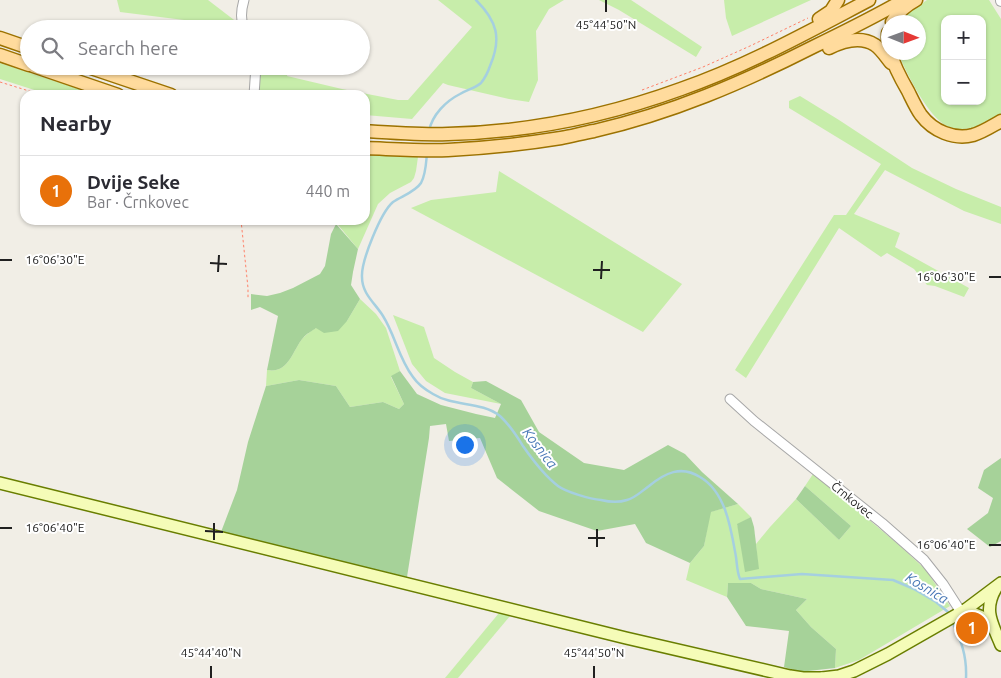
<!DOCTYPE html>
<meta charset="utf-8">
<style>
:root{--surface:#fff;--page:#f2f2f3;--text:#2b2b33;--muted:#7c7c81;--line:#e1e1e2;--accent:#d93025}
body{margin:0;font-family:Ubuntu,sans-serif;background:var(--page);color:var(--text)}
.controls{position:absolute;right:15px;top:15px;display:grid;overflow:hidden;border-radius:10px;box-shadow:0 1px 4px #0004}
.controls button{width:45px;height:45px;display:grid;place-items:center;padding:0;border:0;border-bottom:1px solid var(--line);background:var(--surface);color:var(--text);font:25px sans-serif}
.compass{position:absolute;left:881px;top:15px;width:45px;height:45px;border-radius:50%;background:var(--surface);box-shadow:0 1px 4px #0004;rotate:91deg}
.you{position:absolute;left:464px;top:444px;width:18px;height:18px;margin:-12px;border:4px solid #fff;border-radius:50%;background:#1a73e8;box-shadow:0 0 0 8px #1a73e833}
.badge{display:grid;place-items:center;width:32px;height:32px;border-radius:50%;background:var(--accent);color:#fff;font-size:16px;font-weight:700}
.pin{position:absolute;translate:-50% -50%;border:2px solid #fff;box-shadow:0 1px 5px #0006}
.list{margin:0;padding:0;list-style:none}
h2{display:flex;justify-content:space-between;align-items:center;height:65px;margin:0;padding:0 20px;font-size:21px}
h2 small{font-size:16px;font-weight:400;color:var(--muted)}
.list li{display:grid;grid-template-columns:32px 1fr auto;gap:15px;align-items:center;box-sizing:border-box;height:70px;padding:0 20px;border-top:1px solid var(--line)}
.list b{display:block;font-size:19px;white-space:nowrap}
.list p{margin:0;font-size:16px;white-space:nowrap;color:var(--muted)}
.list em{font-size:16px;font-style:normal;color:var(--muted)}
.icon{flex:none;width:28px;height:28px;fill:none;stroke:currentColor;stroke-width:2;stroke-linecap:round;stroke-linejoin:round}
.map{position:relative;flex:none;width:1001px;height:678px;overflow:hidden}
.search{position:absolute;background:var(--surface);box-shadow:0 1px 4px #0004;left:20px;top:20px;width:350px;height:55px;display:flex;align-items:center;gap:12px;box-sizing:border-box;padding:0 18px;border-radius:28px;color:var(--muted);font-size:19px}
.panel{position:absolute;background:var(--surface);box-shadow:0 1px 4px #0004;left:20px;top:90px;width:350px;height:135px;border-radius:15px}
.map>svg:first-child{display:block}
</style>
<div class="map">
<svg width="1001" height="678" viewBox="0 0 1001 678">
<rect width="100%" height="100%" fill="#f1eee6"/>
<g fill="#c7edaa" fill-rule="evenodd">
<path d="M117,0H208L238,23L232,26L120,12Z"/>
<path d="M438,0H564L549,9L536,31L538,80L529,102L509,99L448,85L443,83L412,119L365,115V95H258L260,66H288L289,67L287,76L342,89L398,100H408L472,27Z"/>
<path d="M599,0H631L702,47L696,57L619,10Z"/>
<path d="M724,0H811L732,36L726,18Z"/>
<path d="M927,0H989L1001,19V114C987,125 964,134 947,126C928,117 906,72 898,53L918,52V22H900L904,16ZM945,19H982V101H945Z"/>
<path d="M0,63L97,95H50L0,79Z"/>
<path d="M800,96L839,120L912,168L956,189L1001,207V224L964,211L885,170L854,214L900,233L895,247L969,288L964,297L935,286L927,285L914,269L887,253L881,257L839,228L746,378L735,370L834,215H846L881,164L789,108V101Z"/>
<path d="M365,155L418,157L416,171L414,178L411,182L390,193L378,204L358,249L334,220H365Z"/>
<path d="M499,171L682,284L643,332L411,208L431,200L496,192Z"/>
<path d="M360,299L376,314L386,328L400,371L391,377L404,404L399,409L383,402L350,407L336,386L299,380L266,386L267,370C289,374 292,351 303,338C306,335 312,330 316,328C324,324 338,323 347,321Z"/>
<path d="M393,315L424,327L434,358L455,372L473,382L471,388L501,404L445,393L426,381L412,364Z"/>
<path d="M813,474L830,487L899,545L926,570L950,606L859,660L835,668L836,649L811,627L796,610L807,599L761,589L751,583H728L727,597L686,580L690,563L704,546L710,512L738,504L751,517L737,525L758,569L756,544L770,527L796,499L839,540L851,526L805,486Z"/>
<path d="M499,613L510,616L458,678H445Z"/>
</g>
<g fill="#a6d299">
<path d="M336,224L358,249L353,272L351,285L360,299L347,321L338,331L324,333L316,328C312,331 306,334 303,338C292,351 289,374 267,370L278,316L260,307L251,310V294L267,296L280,293L293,288L320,274L325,266L331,234Z"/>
<path d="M400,371L417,394L441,405L476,414L495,418L501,404L471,388L473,382L486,381L521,400L539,432L584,463L624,470L668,445L685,454L702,472L738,504L711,512L704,546L690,563L646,543L635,524L597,531L539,511L497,478L480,438L449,441L446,424L430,426L429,438L407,577L221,532L237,490L248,442L266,386L299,380L336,386L350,407L383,402L399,409L404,404L391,376Z"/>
<path d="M1001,458V541L990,547L967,529L988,513L993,498L978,488L984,470Z"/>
<path d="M805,486L851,526L839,540L796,499Z"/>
<path d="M751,517L754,527L759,569L745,572L737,524Z"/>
<path d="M728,583H751L761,589L807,599L796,610L811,627L836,649L835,668L799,672L784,667L789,631L746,626L727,597Z"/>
</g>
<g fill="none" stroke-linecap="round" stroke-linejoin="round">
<g stroke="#a5cfe0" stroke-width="2.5">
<path d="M429,131C432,115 446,101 460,94C467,90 475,88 481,83C485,78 488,72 490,66C502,38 497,21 476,0"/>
<path d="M427,153C426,163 426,174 421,183C415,192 402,196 393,202C381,212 361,261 362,277C362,294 375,303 383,316C395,335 399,359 413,377C417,383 426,390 433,394C454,407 481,401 500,416C510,425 516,435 523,446C532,459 545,476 558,486C566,492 590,499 601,500C609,502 618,503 627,500C635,498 642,491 649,486C665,473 681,465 700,477C726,492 731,529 736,557C737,564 737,572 740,579L802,574L893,580L914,589L936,602L948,612L949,616"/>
<path d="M952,621C961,641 967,655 966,678"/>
</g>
<g stroke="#a7a7a7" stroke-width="11">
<g id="minor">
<path d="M244,29C240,19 241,10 244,0"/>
<path d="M254,95L256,66"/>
<path d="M730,399L754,421L882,523L924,560L943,584L961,612"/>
</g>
</g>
<g stroke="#a7a7a7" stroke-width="12">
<path id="tertiary" d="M1001,0V1"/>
</g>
<g stroke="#697e00" stroke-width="14">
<g id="secondary">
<path d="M0,483L626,638L790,676L803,678H822"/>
<path d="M996,588C983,610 992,623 1001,645"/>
<path d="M965,610L980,616L992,625"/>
<path d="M822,678L839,676L854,671L888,654L965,610L1001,583"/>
</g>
</g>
<g stroke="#9c7200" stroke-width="15">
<g id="primary">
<path d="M819,19L831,11L838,0"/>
<path d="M892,22C898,12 905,6 916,0"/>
<path d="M888,33V47"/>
<path d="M0,38L29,48"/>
<path d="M829,48C843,41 861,36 875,45C882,50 886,57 891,63"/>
<path d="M890,52C894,66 901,79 908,91C912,99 916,108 921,115C933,131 954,140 973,135C983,132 992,126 1001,121"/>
<path d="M0,55L29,65"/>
<path d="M33,66L118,95"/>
<path d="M85,66L171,95"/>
<path d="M365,131C393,133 420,135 448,134C528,132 607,116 681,89C747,66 808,32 869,0"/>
<path d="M365,148C393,149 421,151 448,150C486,148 524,144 561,138C572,136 583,133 594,131C672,113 742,83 813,47C844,32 874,17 904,0"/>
</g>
</g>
<g stroke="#ff8169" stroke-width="1" stroke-dasharray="2.5 2.5" stroke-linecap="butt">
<path d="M0,82L42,95"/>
<path d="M642,90L703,67L750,46L808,18"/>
<path d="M181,91L195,95"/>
<path d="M241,220L248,288V298"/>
</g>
<use href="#minor" stroke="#fff" stroke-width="9"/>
<use href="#tertiary" stroke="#fff" stroke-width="10"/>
<use href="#secondary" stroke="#f5fcb8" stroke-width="11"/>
<use href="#primary" stroke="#ffdb9d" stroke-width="12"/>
</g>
<path fill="none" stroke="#202020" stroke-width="2" d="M606,12V0M0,260H12M210,263L227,264M593,270H610M218,272L219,255M989,277H1001M601,279L602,261M0,528H12M205,531L223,532M588,538H605M214,540V523M989,545H1001M597,547V529M211,678V666M594,678V666"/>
<g text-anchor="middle" stroke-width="4" stroke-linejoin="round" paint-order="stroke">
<g font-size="12" fill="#202020" stroke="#fff">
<text transform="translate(852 500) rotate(39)" y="4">Črnkovec</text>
</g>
<g font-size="14" font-style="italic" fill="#4777b5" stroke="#fff">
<text transform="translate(540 448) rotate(52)" y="5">Kosnica</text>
<text transform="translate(927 588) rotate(31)" y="5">Kosnica</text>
</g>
</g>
<g font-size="12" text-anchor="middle" fill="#202020" stroke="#fff" stroke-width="4" stroke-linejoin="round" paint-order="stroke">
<text x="606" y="29">45°44'50"N</text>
<text x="55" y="264">16°06'30"E</text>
<text x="946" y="281">16°06'30"E</text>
<text x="55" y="532">16°06'40"E</text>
<text x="946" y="549">16°06'40"E</text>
<text x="211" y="657">45°44'40"N</text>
<text x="594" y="657">45°44'50"N</text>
</g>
</svg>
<div class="controls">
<button>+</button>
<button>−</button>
</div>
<svg class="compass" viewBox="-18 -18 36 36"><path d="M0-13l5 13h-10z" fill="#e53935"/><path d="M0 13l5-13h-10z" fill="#7c7c81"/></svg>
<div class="you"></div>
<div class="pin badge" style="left:972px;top:628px;background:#e8710a">1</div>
<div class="search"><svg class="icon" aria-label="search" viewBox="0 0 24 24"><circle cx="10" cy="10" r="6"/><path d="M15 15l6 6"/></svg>Search here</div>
<section class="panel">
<h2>Nearby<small></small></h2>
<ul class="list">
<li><span class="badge" style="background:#e8710a">1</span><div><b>Dvije Seke</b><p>Bar · Črnkovec</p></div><em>440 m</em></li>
</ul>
</section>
</div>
